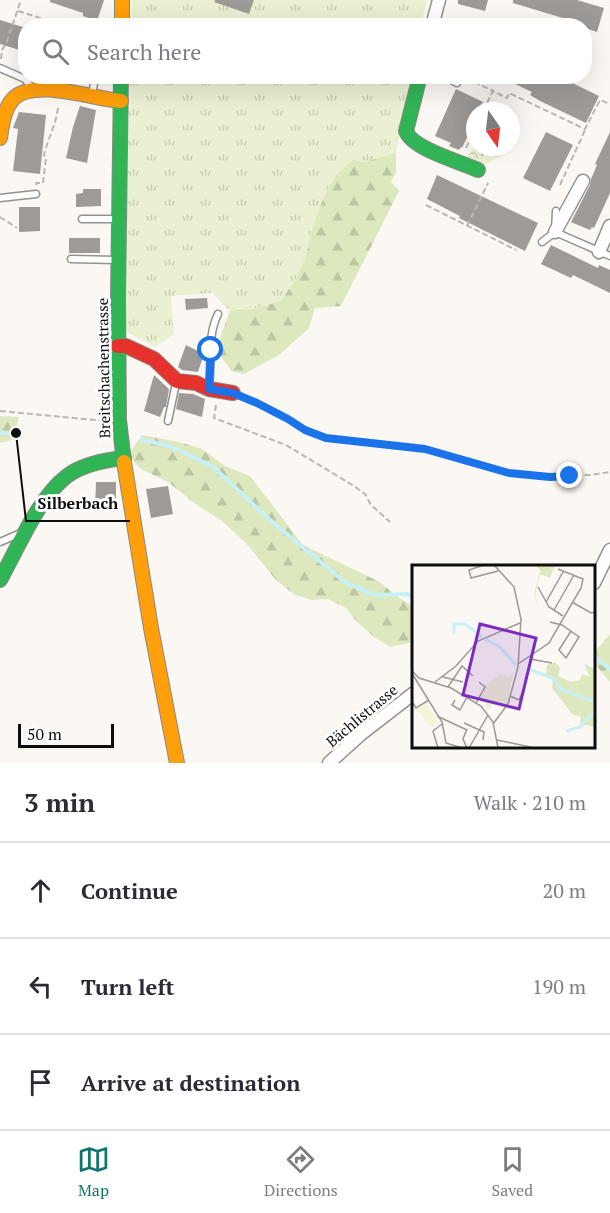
<!DOCTYPE html>
<meta charset="utf-8">
<style>
:root{--surface:#fff;--page:#f2f2f3;--text:#2b2b33;--muted:#7c7c81;--line:#e1e1e2;--accent:#0f766e}
body{margin:0;font-family:"PT Serif",serif;background:var(--page);color:var(--text)}
.compass{position:absolute;left:466px;top:102px;width:54px;height:54px;border-radius:50%;background:var(--surface);box-shadow:0 6px 24px #0002;rotate:166deg}
.scale{position:absolute;left:18px;bottom:15px;width:96px;box-sizing:border-box;padding-left:6px;border:3px solid #0d0d0d;border-top:0;font-size:16px;line-height:21px;white-space:nowrap;color:#0d0d0d;-webkit-text-stroke:4px #fff;paint-order:stroke}
.stop{position:absolute;width:18px;height:18px;margin:-14px;border:4px solid #1a73e8;border-radius:50%;background:#fff}
.stop.end{background:#1a73e8;border-color:#fff;box-shadow:0 2px 6px #0008}
.list{margin:0;padding:0;list-style:none}
h2{display:flex;justify-content:space-between;align-items:center;height:78px;margin:0;padding:0 24px;font-size:26px}
h2 small{font-size:20px;font-weight:400;color:var(--muted)}
.list li{display:grid;grid-template-columns:39px 1fr auto;gap:18px;align-items:center;box-sizing:border-box;height:96px;padding:0 24px;border-top:2px solid var(--line)}
.list b{display:block;font-size:22px;white-space:nowrap}
.list em{font-size:20px;font-style:normal;color:var(--muted)}
.icon{flex:none;width:33px;height:33px;fill:none;stroke:currentColor;stroke-width:2;stroke-linecap:round;stroke-linejoin:round}
.map{position:relative;flex:none;width:610px;height:763px;overflow:hidden}
.search{position:absolute;background:var(--surface);box-shadow:0 6px 24px #0002;left:18px;right:18px;top:18px;height:66px;display:flex;align-items:center;gap:15px;box-sizing:border-box;padding:0 21px;border-radius:24px;color:var(--muted);font-size:22px}
.sheet{height:366px;background:var(--surface)}
nav{display:flex;justify-content:space-around;align-items:center;box-sizing:border-box;height:84px;border-top:2px solid var(--line);background:var(--surface);font-size:16px;color:var(--muted)}
nav a{display:grid;justify-items:center;gap:3px}
nav .on{color:var(--accent)}
.map>svg:first-child{display:block}
</style>
<div class="map">
<svg width="610" height="763" viewBox="0 0 610 763">
<defs>
<pattern id="grass-tufts" width="24" height="20" patternUnits="userSpaceOnUse" patternTransform="scale(1.5)"><rect width="24" height="20" fill="#ecf0d2"/><path d="M3 7l-1-3M5 7V3M7 7l1-3M15 17l-1-3M17 17v-4M19 17l1-3" fill="none" stroke="#c9cdb3"/></pattern>
<pattern id="forest-firs" width="22" height="20" patternUnits="userSpaceOnUse" patternTransform="scale(1.5)"><rect width="22" height="20" fill="#dee8bf"/><path d="M5 1l3.5 6h-7zM16 11l3.5 6h-7z" fill="#bdc6a3"/></pattern>
<pattern id="park-crowns" width="20" height="18" patternUnits="userSpaceOnUse" patternTransform="scale(1.5)"><rect width="20" height="18" fill="#ecf0d2"/><path d="M2 6a3 3 0 1 1 6 0M12 15a3 3 0 1 1 6 0" fill="none" stroke="#c9cdb3"/></pattern>
</defs>
<rect width="100%" height="100%" fill="#fbf7f2"/>
<g fill="url(#grass-tufts)">
<path d="M132,0H214L223,5L254,0H427L421,25L131,26Z"/>
<path d="M130,77H411L396,153L364,162L353,161L319,211L311,230L306,256L295,280L281,301L253,309L230,311L212,293L171,296L174,334L155,347L123,330Z"/>
</g>
<g fill="url(#forest-firs)">
<path d="M396,153V173L391,182L399,191L341,306L315,308L309,328L279,355L244,374L231,371L216,349L230,311L253,309L281,301L295,280L306,256L311,231L324,197L337,174L353,160L364,162Z"/>
<path d="M0,416L19,417L13,440L0,443Z"/>
<path d="M142,435L179,442L202,449L225,466L250,476L303,545L380,582L399,598L413,606V642L390,647L373,636L356,621L346,608L328,599L312,600L295,595L276,580L246,543L222,521L197,505L168,482L141,469L128,455Z"/>
<path d="M609,635L610,636V682L594,663V653Z"/>
</g>
<path fill="url(#park-crowns)" d="M477,147H500L501,155L482,167L467,158L472,150Z"/>
<g fill="none" stroke-linecap="round" stroke-linejoin="round">
<g stroke="#c7f1f6" stroke-width="4">
<path d="M0,433H16"/>
<path d="M141,439L172,447L212,466L271,521L345,582L374,595L406,594L414,596"/>
<path d="M594,657L610,669"/>
</g>
</g>
<g fill="#9e9a97">
<path d="M50,0H104L97,21L83,16V13L50,2Z"/>
<path d="M215,0H254L249,14L214,2Z"/>
<path d="M458,0H488L485,11L458,4Z"/>
<path d="M513,0H577L604,8L597,32L585,28V26H564L566,19L513,3Z"/>
<path d="M0,20L26,28V52L0,44Z"/>
<path d="M498,76H558L599,96L586,123L540,101L530,95L532,92Z"/>
<path d="M456,89L483,102L479,111H475L473,125L462,148L461,147L459,150L449,146L451,143L435,136Z"/>
<path d="M80,106L96,110L87,163L66,158L73,127Z"/>
<path d="M19,112L46,115L40,174L13,171L18,129L13,128Z"/>
<path d="M546,132L573,145L550,191L523,178Z"/>
<path d="M610,132V193L594,228L592,227L590,230L571,222L590,185L591,179L597,165L595,164Z"/>
<path d="M437,175L538,223L525,251L459,218L460,216L427,199Z"/>
<path d="M83,189H101V206L76,207V194L83,193Z"/>
<path d="M19,207H40V231L19,232Z"/>
<rect x="69" y="238" width="31" height="15"/>
<path d="M551,245L598,268L599,265L610,270V293L573,275L571,278L541,264Z"/>
<path d="M207,298L208,308L186,310L185,299Z"/>
<path d="M186,345L204,354L198,372L182,370L178,367Z"/>
<path d="M154,375L169,389L166,407H164L160,417L144,411Z"/>
<path d="M179,393L193,394L205,399L202,417L176,409Z"/>
<path d="M96,482H116V503H108V508H95Z"/>
<path d="M168,486L173,514L151,518L146,489Z"/>
</g>
<g fill="none" stroke-linecap="round" stroke-linejoin="round">
<g stroke="#949290" stroke-width="9">
<g id="lane">
<path d="M0,68L25,79L31,87"/>
<path d="M444,76L457,83"/>
<path d="M49,88L52,76"/>
<path d="M92,97L95,76"/>
<path d="M0,198L36,194"/>
<path d="M556,211L555,232L610,256"/>
<path d="M82,219H117"/>
<path d="M542,242L555,232"/>
<path d="M71,259L116,260"/>
<path d="M209,386C212,362 207,336 218,314"/>
<path d="M168,421L176,383"/>
<path d="M0,542L21,533"/>
</g>
</g>
<g stroke="#949290" stroke-width="15">
<g id="street">
<path d="M432,26L439,0"/>
<path d="M555,232L583,181"/>
<path d="M599,252L610,226"/>
<path d="M594,583L610,550"/>
<path d="M329,763L361,734L414,693"/>
</g>
</g>
<g stroke="#8b8987" stroke-width="16">
<g id="fast">
<path d="M121,76L118,298L119,420L124,462"/>
<path d="M420,76L406,131C412,149 461,162 478,170"/>
<path d="M0,580C18,548 38,498 67,476C83,464 105,460 124,458"/>
</g>
</g>
<g stroke="#8b8987" stroke-width="16">
<g id="slow">
<path d="M122,0V26"/>
<path d="M0,138C2,125 4,108 14,98C35,78 94,99 121,101"/>
<path d="M124,462L151,628L177,763"/>
</g>
</g>
<g stroke="#8b8987" stroke-width="16">
<path id="jam" d="M118,346H126L154,359L177,381L196,383L209,389L233,393"/>
</g>
<g stroke="#b8b7b6" stroke-width="2" stroke-dasharray="6 3" stroke-linecap="butt">
<path d="M18,11L63,25"/>
<path d="M445,19L457,22L456,26"/>
<path d="M1,59L2,50L6,44L21,0"/>
<path d="M466,78L493,91"/>
<path d="M483,111L493,91L507,98L509,93L585,129L600,100L610,104"/>
<path d="M479,147L482,148V156"/>
<path d="M466,148L475,129"/>
<path d="M36,185V183H43L46,158L44,155C48,138 57,123 58,106"/>
<path d="M560,185L585,130"/>
<path d="M426,205L516,250"/>
<path d="M0,217L17,228"/>
<path d="M467,226L488,183"/>
<path d="M247,399L288,419L305,430L326,438L425,449L509,473L530,475H590L610,472"/>
<path d="M216,405L214,418L286,445L354,486L365,494L371,505L390,522"/>
<path d="M0,411L105,421"/>
</g>
<use href="#lane" stroke="#fefefd" stroke-width="6"/>
<use href="#street" stroke="#fefefd" stroke-width="12"/>
<use href="#fast" stroke="#30b455" stroke-width="14"/>
<use href="#slow" stroke="#ff9f0a" stroke-width="14"/>
<use href="#jam" stroke="#e5322d" stroke-width="14"/>
</g>
<g fill="none" stroke-linecap="round" stroke-linejoin="round">
<path stroke="#1a73e8" stroke-width="8" d="M211,350L209,389L233,393L257,403L288,419L305,430L326,438L425,449L509,473L550,477L570,476"/>
</g>
<g text-anchor="middle" stroke-width="6" stroke-linejoin="round" paint-order="stroke">
<g font-size="15" fill="#0d0d0d" stroke="#fff">
<text transform="translate(104 368) rotate(-91)" y="5">Breitschachenstrasse</text>
<text transform="translate(362 716) rotate(-40)" y="5">Bächlistrasse</text>
</g>
</g>
<g transform="translate(412 565)">
<rect width="183" height="183" fill="#fbf7f2"/>
<path d="M101,108L94,144L84,137L75,145L74,138L68,134L74,120L88,109L98,112Z" fill="#ecf0d2"/>
<path d="M124,0H143L138,13L128,9L123,30L127,43L122,30L128,6ZM143,97L148,103L146,111L159,117L168,115L170,109L178,112L172,99L183,104V162L174,160L155,167L168,160L169,152L160,149L140,123L141,115L115,105L134,111L135,100Z" fill="#dee8bf"/>
<path d="M14,138L27,159L20,163L4,144Z" fill="#f4f4db"/>
<path fill="none" stroke="#c7f1f6" stroke-width="3" d="M42,69V59H53L70,72M73,74L88,82L104,100M115,103L140,113L149,124L183,137M154,166L168,162L183,146"/>
<path fill="none" stroke="#9c9996" stroke-width="1.5" d="M72,0L57,5L59,13L86,6M126,22L137,42L151,51M134,37L151,7M160,37L179,48L183,47M142,45L162,10M138,57L150,60L167,72L154,93L147,85L159,66M118,94L140,98M106,99L137,78L169,23L171,14L146,4M0,106L7,113L39,123L69,141L81,157L86,183M1,110L30,157L34,178L50,183M31,112L51,117M23,117L44,101L66,76L108,58M36,122L50,101L61,111M98,131L107,135L112,124M43,135L40,140L48,145L55,132M1,138L4,143L17,135M64,138L73,122L67,117M25,151L55,165M52,158L72,167L71,175M81,159L96,139L106,102L109,54L102,22L82,0M85,175L123,183M26,183L21,166L30,159M55,183L51,174L55,164M57,183L76,150"/>
<path fill="#7b2cbf" fill-opacity="0.15" stroke="#7b2cbf" stroke-width="3" d="M68,59L124,73L107,144L51,130Z"/>
<rect width="183" height="183" fill="none" stroke="#0d0d0d" stroke-width="3"/>
</g>
<path fill="none" stroke="#0d0d0d" stroke-width="2" d="M16 433L26 521H130"/>
<circle fill="#0d0d0d" stroke="#fff" stroke-width="2" cx="16" cy="433" r="6"/>
<g font-size="16" text-anchor="middle" font-weight="bold" fill="#0d0d0d" stroke="#fff" stroke-width="6" stroke-linejoin="round" paint-order="stroke">
<text x="78" y="509">Silberbach</text>
</g>
</svg>
<svg class="compass" viewBox="-18 -18 36 36"><path d="M0-13l5 13h-10z" fill="#e53935"/><path d="M0 13l5-13h-10z" fill="#7c7c81"/></svg>
<div class="scale">50 m</div>
<div class="stop" style="left:211px;top:350px"></div>
<div class="stop end" style="left:570px;top:476px"></div>
<div class="search"><svg class="icon" aria-label="search" viewBox="0 0 24 24"><circle cx="10" cy="10" r="6"/><path d="M15 15l6 6"/></svg>Search here</div>
</div>
<section class="sheet">
<h2>3 min<small>Walk · 210 m</small></h2>
<ul class="list">
<li><svg class="icon" aria-label="ahead" viewBox="0 0 24 24"><path d="M12 20V5M6 11l6-6 6 6"/></svg><div><b>Continue</b></div><em>20 m</em></li>
<li><svg class="icon" aria-label="left" viewBox="0 0 24 24"><path d="M17 20v-9H6M10 6l-5 5 5 5"/></svg><div><b>Turn left</b></div><em>190 m</em></li>
<li><svg class="icon" aria-label="arrive" viewBox="0 0 24 24"><path d="M6 21V4h12l-3 4 3 4H6"/></svg><div><b>Arrive at destination</b></div></li>
</ul>
</section>
<nav>
<a class="on"><svg class="icon" aria-label="map" viewBox="0 0 24 24"><path d="M3 6l6-2 6 2 6-2v14l-6 2-6-2-6 2zM9 4v14M15 6v14"/></svg>Map</a>
<a><svg class="icon" aria-label="directions" viewBox="0 0 24 24"><path d="M12 3l9 9-9 9-9-9zM9 14v-3h6M13 9l2 2-2 2"/></svg>Directions</a>
<a><svg class="icon" aria-label="saved" viewBox="0 0 24 24"><path d="M7 4h10v16l-5-4-5 4z"/></svg>Saved</a>
</nav>
